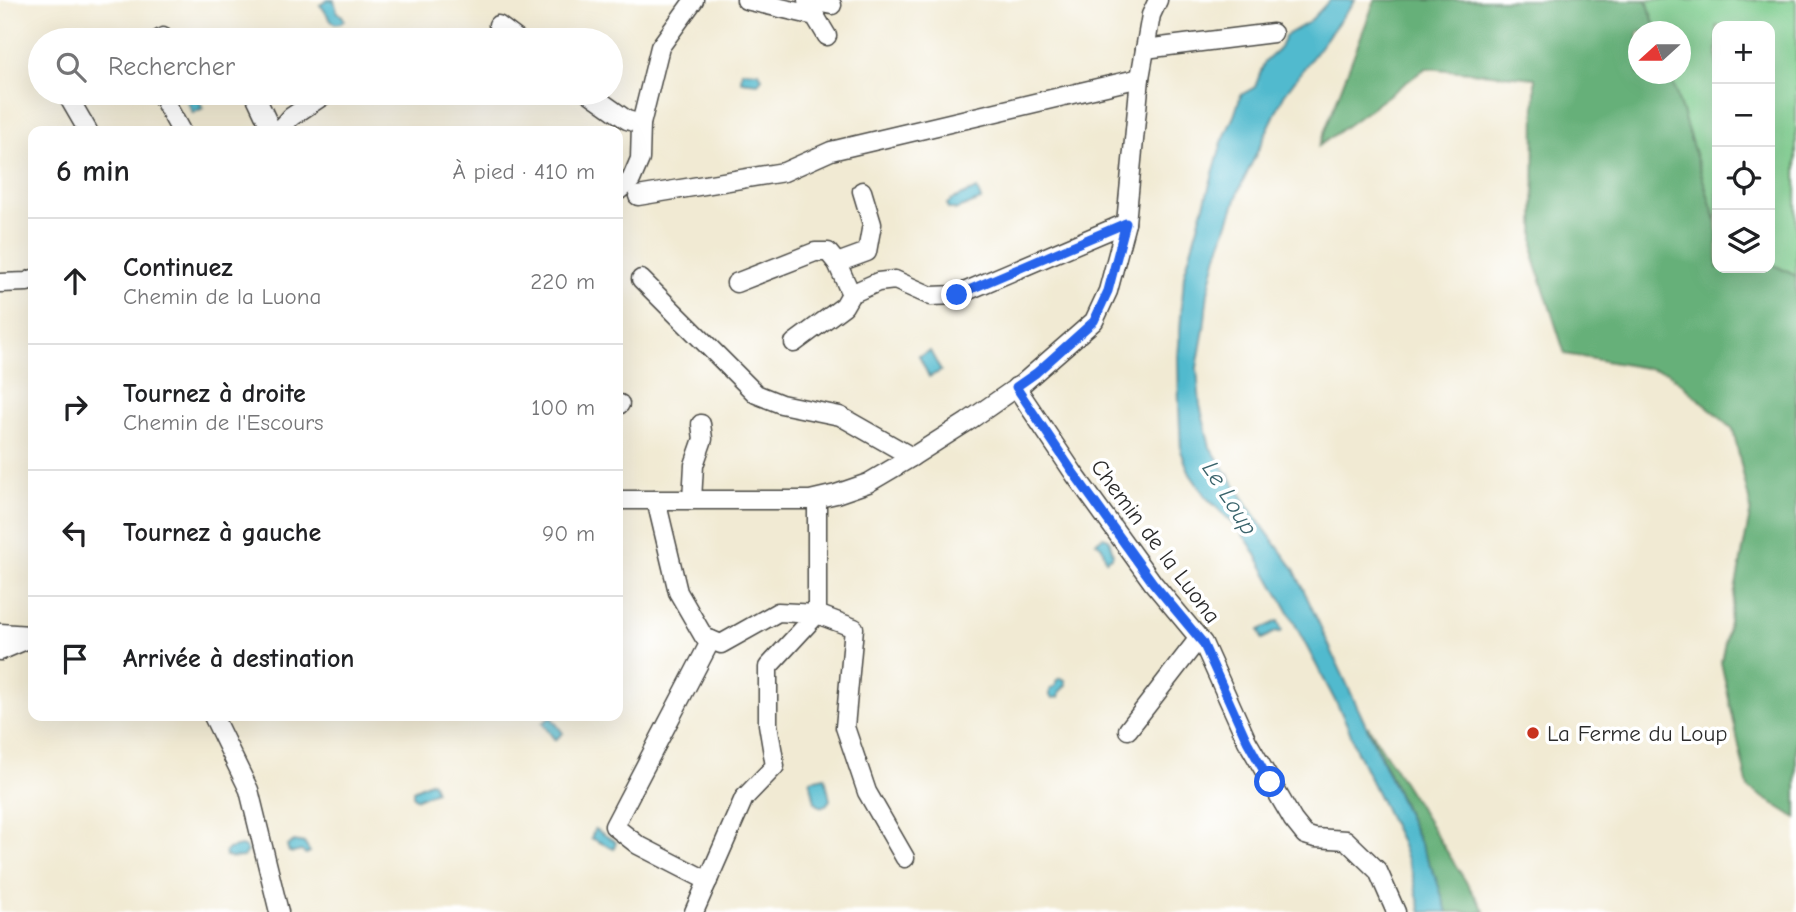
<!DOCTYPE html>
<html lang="fr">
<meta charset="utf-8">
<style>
:root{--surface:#fff;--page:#f6f6f6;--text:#202124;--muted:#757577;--line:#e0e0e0}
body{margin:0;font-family:"Comic Neue",sans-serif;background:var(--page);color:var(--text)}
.controls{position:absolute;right:21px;top:21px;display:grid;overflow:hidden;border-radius:14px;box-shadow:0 7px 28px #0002}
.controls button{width:63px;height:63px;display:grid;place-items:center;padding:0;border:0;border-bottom:2px solid var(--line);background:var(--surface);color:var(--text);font:35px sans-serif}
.compass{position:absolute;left:1628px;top:21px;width:63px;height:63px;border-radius:50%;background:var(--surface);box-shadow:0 7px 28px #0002;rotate:249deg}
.stop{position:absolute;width:21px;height:21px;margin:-16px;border:5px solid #2563eb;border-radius:50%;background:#fff}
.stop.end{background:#2563eb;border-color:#fff;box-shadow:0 2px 7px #0008}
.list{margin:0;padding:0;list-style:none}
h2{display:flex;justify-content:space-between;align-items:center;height:91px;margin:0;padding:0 28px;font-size:30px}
h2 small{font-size:23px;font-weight:400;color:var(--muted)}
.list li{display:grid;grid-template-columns:46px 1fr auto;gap:21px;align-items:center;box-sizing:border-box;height:126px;padding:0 28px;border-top:2px solid var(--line)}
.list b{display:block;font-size:26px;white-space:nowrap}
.list p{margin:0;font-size:23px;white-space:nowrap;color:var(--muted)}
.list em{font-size:23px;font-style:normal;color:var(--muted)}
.icon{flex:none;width:38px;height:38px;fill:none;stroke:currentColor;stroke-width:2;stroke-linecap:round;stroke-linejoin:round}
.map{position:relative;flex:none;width:1796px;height:912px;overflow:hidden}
.search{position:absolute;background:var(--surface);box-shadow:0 7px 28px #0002;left:28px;top:28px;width:595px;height:77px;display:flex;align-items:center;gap:18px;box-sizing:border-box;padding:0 24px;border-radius:38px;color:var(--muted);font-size:26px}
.panel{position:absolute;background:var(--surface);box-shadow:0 7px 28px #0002;left:28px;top:126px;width:595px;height:595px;border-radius:14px}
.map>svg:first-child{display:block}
</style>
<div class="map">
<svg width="1796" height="912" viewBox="0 0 1796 912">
<rect width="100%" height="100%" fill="#fff"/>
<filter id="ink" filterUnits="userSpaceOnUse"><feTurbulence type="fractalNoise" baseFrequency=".0143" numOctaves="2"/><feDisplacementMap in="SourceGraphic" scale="14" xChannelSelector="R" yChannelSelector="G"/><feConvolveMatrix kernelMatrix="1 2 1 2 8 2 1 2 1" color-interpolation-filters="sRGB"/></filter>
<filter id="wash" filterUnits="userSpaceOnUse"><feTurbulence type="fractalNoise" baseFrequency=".00686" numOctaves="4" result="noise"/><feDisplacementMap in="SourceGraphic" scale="28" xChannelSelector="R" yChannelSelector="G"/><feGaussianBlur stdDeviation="1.57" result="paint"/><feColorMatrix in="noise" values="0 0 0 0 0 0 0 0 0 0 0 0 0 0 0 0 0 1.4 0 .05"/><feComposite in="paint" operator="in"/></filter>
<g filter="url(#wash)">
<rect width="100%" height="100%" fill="#f1ead3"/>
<path fill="#7ecd8e" stroke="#547c5c" stroke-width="2" d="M1647,0H1796V276L1770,263V26H1717V224L1670,74H1680V32L1656,31Z"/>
<g fill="#66b079" stroke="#486e52" stroke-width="2">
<path d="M1375,0H1647L1656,31L1638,32V74H1670L1717,224V268H1770V263L1796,276V818L1748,788L1721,662L1751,509L1733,429L1668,372L1565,354L1534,258L1535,78L1426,68L1319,146Z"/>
<path d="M1368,726L1485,912H1447L1436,878Z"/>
</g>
<g fill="#51bace" stroke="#3e727c" stroke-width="2">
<path d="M328,0H334L337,11L343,17L344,20L341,23L335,24C327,19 327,11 320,5Z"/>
<path d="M1330,0H1355L1284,95L1240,188L1217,255L1208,292L1204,329L1197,368L1200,405L1210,447L1260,523L1294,569L1436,878L1447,912H1421L1412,873L1399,838L1357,752L1348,727L1341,712L1287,609L1251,546L1239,529L1206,497L1190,474L1181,451L1179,407L1178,358L1184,275L1222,142L1234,116L1241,95L1255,87L1264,63L1280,48L1285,36L1309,22Z"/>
<path d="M742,71L759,72L762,78L758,83L741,81Z"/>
<path d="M183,93H195L203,108L193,113Z"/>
<path d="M977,189L981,200L955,210V209H948L947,204L951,201V200Z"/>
<path d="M930,351L941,371L929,377L919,356Z"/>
<path d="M1103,537L1109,539L1113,554L1112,557L1106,560L1102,547L1096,542Z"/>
<path d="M1278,621L1282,631L1279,633L1277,631L1262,639L1259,630Z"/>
<path d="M1060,678L1065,680L1066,685L1060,692L1059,697L1053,698L1050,696V690L1056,685V681Z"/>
<path d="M551,717L563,733L555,740L542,723Z"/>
<path d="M825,777L830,800L826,805L820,807L815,802L810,780Z"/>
<path d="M432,781L436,791L417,799L413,796V790Z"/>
<path d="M595,829L616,842L614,849L591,838Z"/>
<path d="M294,841L304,843L310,852L306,854L301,851L293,853L289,852L287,846Z"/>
<path d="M241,846L244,847L247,851L243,857L230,858L226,856L225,853L228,849Z"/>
</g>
</g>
<g filter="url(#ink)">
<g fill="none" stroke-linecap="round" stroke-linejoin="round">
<g stroke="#494844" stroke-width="21">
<g id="minor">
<path d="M746,0L815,16L827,36"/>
<path d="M807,0L832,5"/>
<path d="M498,25L518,40"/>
<path d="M158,40L163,37"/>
<path d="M1145,49L1273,33"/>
<path d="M66,93L88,131"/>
<path d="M160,93L181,131"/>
<path d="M254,93L272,131"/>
<path d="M589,93L627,120L641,124"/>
<path d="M279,131L291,117L327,93"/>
<path d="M618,191L631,180L640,159L641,124L660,47L694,0"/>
<path d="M638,196L784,172L831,151L1140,78"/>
<path d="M837,263L867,252L872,224L862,191"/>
<path d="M641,279L756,394L781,404L840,416L912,457"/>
<path d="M0,283L27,282L33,279"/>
<path d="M736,283L815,252H828L837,263L851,294L878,282L895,280L931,296L957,295L1126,223"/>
<path d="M794,343L844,306L851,294"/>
<path d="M1016,387L1075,475L1153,583L1203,643L1247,741L1293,820L1305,835L1315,838L1346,840L1378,871L1396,912"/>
<path d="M618,405L620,404"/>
<path d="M817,499V614L854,628L845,727L867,792L905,858"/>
<path d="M618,500H810L836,494L868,483L912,457L967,422L1023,383L1094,321L1108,291L1126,223L1140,78L1151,15L1158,0"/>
<path d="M656,500L678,592L704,637L721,644L778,612L817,614L768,667V724L775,766L744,798L694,912"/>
<path d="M692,500L694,465L703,439L701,424"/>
<path d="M0,633L30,635"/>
<path d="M0,651L33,637"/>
<path d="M213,716L249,790L279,912"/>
<path d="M1128,730L1199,638"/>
<path d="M708,881L638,845L614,826L711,640"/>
</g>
</g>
<use href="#minor" stroke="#fff" stroke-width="18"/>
</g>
</g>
<g fill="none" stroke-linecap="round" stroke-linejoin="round" filter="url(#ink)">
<path stroke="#2563eb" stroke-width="9" d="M957,295L1126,223L1108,291L1094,321L1036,373L1016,387L1075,475L1153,583L1203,643L1247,741L1270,782"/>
</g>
<circle fill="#c8321e" stroke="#fff" stroke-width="2.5" cx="1533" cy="733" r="7"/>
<g text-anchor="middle" stroke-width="7" stroke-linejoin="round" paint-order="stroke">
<g font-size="23" fill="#2b2b2b" stroke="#fff">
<text transform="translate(1156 541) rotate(53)" y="8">Chemin de la Luona</text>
</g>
<g font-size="23" fill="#2b2b2b" stroke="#fff" text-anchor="start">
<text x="1547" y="741">La Ferme du Loup</text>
</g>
<g font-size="24" font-style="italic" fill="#3a646c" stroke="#fff">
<text transform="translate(1230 498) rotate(58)" y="8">Le Loup</text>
</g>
</g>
</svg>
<div class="controls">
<button>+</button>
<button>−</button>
<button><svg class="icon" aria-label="locate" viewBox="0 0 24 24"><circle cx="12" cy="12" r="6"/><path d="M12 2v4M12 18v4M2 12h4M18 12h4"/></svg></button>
<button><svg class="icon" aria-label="layers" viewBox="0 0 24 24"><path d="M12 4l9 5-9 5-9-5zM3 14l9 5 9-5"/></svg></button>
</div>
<svg class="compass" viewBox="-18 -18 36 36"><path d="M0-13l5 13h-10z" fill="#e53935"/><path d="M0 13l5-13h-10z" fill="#757577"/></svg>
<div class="stop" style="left:1270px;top:782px"></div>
<div class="stop end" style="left:957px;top:295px"></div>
<div class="search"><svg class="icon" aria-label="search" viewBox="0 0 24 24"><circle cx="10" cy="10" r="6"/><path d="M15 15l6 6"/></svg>Rechercher</div>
<section class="panel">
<h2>6 min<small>À pied · 410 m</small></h2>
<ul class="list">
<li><svg class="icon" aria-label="ahead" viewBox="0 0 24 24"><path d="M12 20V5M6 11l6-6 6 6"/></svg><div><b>Continuez</b><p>Chemin de la Luona</p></div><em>220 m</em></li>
<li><svg class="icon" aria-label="right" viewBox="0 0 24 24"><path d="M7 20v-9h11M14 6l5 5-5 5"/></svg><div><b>Tournez à droite</b><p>Chemin de l'Escours</p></div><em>100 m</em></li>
<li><svg class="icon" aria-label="left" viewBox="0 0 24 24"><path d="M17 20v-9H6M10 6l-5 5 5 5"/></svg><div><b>Tournez à gauche</b></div><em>90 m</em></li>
<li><svg class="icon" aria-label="arrive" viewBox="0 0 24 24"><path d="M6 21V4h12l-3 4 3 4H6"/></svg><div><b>Arrivée à destination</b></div></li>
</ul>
</section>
</div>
